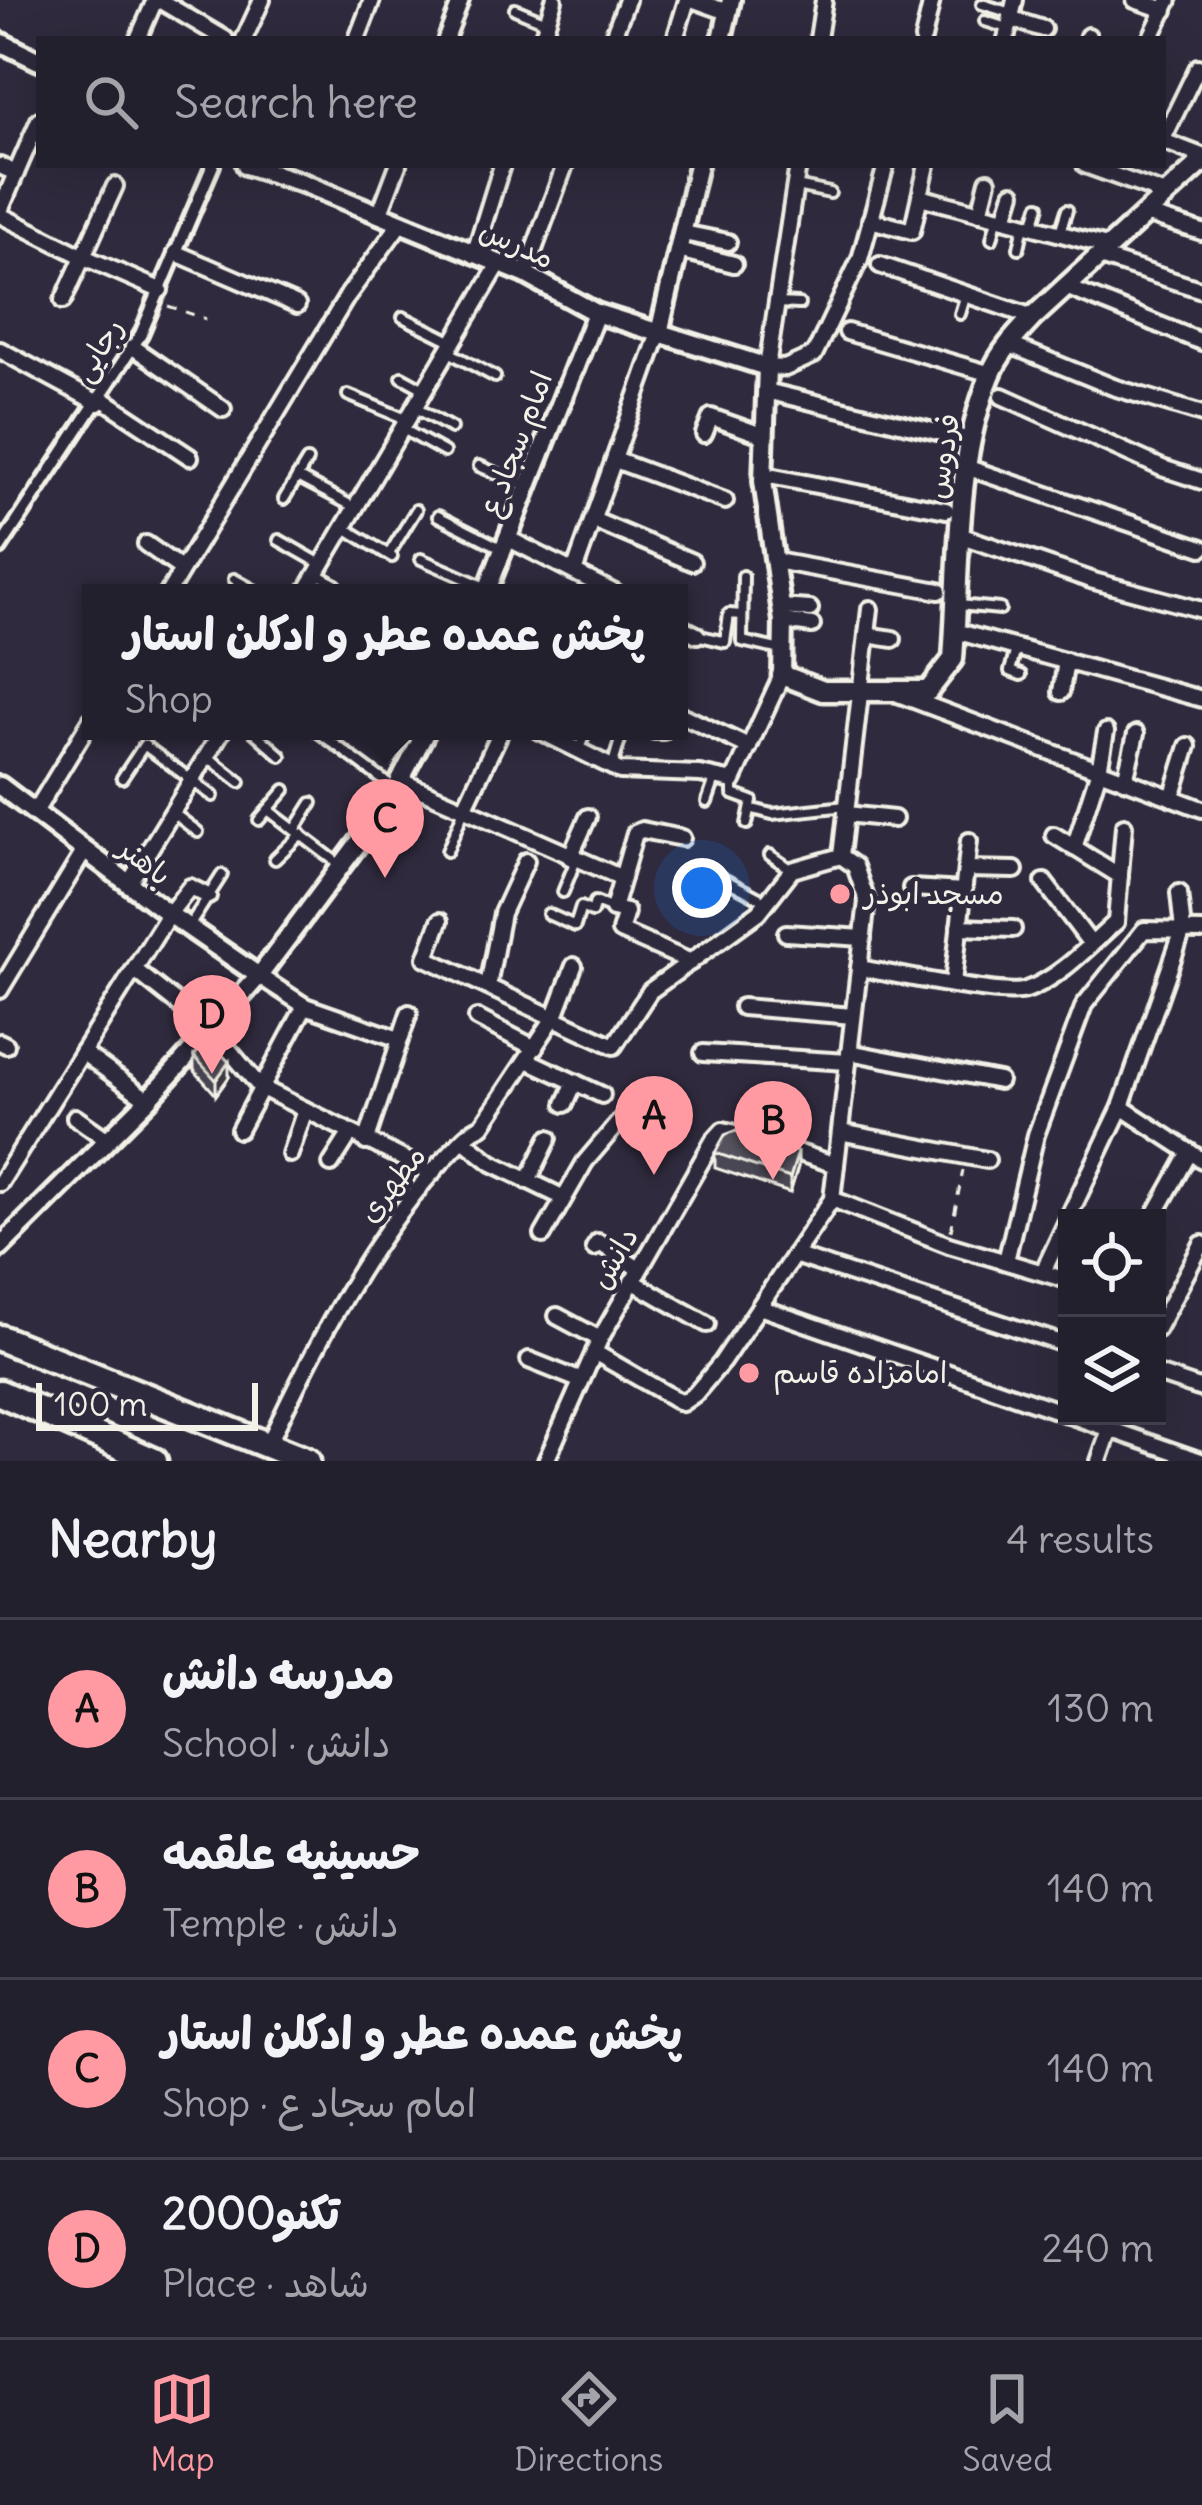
<!DOCTYPE html>
<meta charset="utf-8">
<style>
:root{--surface:#23202e;--page:#2f2d3a;--text:#f1f3f6;--muted:#a3a3aa;--line:#403e4a;--accent:#ff9aa2}
body{margin:0;font-family:Delius,"Playpen Sans Arabic",sans-serif;background:var(--page);color:var(--text)}
.controls{position:absolute;right:36px;bottom:36px;display:grid;overflow:hidden;border-radius:0px;box-shadow:0 12px 48px #0002}
.controls button{width:108px;height:108px;display:grid;place-items:center;padding:0;border:0;border-bottom:3px solid var(--line);background:var(--surface);color:var(--text);font:60px sans-serif}
.scale{position:absolute;left:36px;bottom:30px;width:222px;box-sizing:border-box;padding-left:12px;border:6px solid #f4f1e8;border-top:0;font-size:33px;line-height:42px;white-space:nowrap;color:#f4f1e8;-webkit-text-stroke:9px #2f2a3d;paint-order:stroke}
.you{position:absolute;left:702px;top:888px;width:42px;height:42px;margin:-30px;border:9px solid #fff;border-radius:50%;background:#1a73e8;box-shadow:0 0 0 18px #1a73e833}
.badge{display:grid;place-items:center;width:78px;height:78px;border-radius:50%;background:var(--accent);color:#111;font-size:39px;font-weight:700}
.pin{position:absolute;translate:-50% -99px;filter:drop-shadow(0 3px 6px #0008)}
.pin::after{content:'';position:absolute;top:63px;width:42px;height:36px;background:inherit;clip-path:polygon(0 0,100% 0,50% 100%)}
.popup{position:absolute;left:82px;top:584px;width:606px;height:156px;box-sizing:border-box;display:grid;place-content:center;border-radius:0px;background:var(--surface);filter:drop-shadow(0 3px 9px #0005);font-size:39px;white-space:nowrap;color:var(--muted)}
.popup b{font-size:45px;color:var(--text)}
.popup::after{content:'';position:absolute;left:50%;top:100%;margin-left:-24px;border:24px solid transparent;border-top-color:var(--surface)}
.list{margin:0;padding:0;list-style:none}
h2{display:flex;justify-content:space-between;align-items:center;height:156px;margin:0;padding:0 48px;font-size:51px}
h2 small{font-size:39px;font-weight:400;color:var(--muted)}
.list li{display:grid;grid-template-columns:78px 1fr auto;gap:36px;align-items:center;box-sizing:border-box;height:180px;padding:0 48px;border-top:3px solid var(--line)}
.list b{display:block;font-size:45px;white-space:nowrap}
.list p{margin:0;font-size:39px;white-space:nowrap;color:var(--muted)}
.list em{font-size:39px;font-style:normal;color:var(--muted)}
.icon{flex:none;width:66px;height:66px;fill:none;stroke:currentColor;stroke-width:2;stroke-linecap:round;stroke-linejoin:round}
.map{position:relative;flex:none;width:1202px;height:1461px;overflow:hidden}
.search{position:absolute;background:var(--surface);box-shadow:0 12px 48px #0002;left:36px;right:36px;top:36px;height:132px;display:flex;align-items:center;gap:30px;box-sizing:border-box;padding:0 42px;border-radius:0px;color:var(--muted);font-size:45px}
.sheet{height:876px;background:var(--surface)}
nav{display:flex;justify-content:space-around;align-items:center;box-sizing:border-box;height:168px;border-top:3px solid var(--line);background:var(--surface);font-size:33px;color:var(--muted)}
nav a{display:grid;justify-items:center;gap:6px}
nav .on{color:var(--accent)}
.map>svg:first-child{display:block}
</style>
<div class="map">
<svg width="1202" height="1461" viewBox="0 0 1202 1461">
<rect width="100%" height="100%" fill="#2f2a3d"/>
<filter id="ink" filterUnits="userSpaceOnUse"><feTurbulence type="fractalNoise" baseFrequency=".00833" numOctaves="2"/><feDisplacementMap in="SourceGraphic" scale="24" xChannelSelector="R" yChannelSelector="G"/><feConvolveMatrix kernelMatrix="1 2 1 2 8 2 1 2 1" color-interpolation-filters="sRGB"/></filter>
<g filter="url(#ink)">
<g fill="none" stroke-linecap="round" stroke-linejoin="round">
<g stroke="#f4f1e8" stroke-width="16">
<g id="service">
<path d="M982,4L1011,13"/>
<path d="M515,9L546,22"/>
<path d="M985,21L1007,28"/>
<path d="M796,186L830,193"/>
<path d="M1033,226L1039,206"/>
<path d="M1060,232L1067,210"/>
<path d="M992,239L997,219"/>
<path d="M1019,248L1024,225"/>
<path d="M778,303L799,304"/>
<path d="M960,314L966,294"/>
<path d="M403,317L451,341"/>
<path d="M449,352L495,377"/>
<path d="M402,377L424,389"/>
<path d="M348,395L406,419"/>
<path d="M416,408L451,428"/>
<path d="M403,429L444,452"/>
<path d="M479,466L527,486"/>
<path d="M297,477L354,507"/>
<path d="M284,499L307,461"/>
<path d="M438,516L503,549"/>
<path d="M345,528L392,557"/>
<path d="M279,540L321,564"/>
<path d="M389,554L416,510"/>
<path d="M421,559L487,588"/>
<path d="M318,574L336,585"/>
<path d="M743,576L742,641L781,650"/>
<path d="M234,579L259,593"/>
<path d="M959,605L1000,609"/>
<path d="M697,635L725,642L729,614L742,615"/>
<path d="M1016,649L1010,671L1021,675"/>
<path d="M253,731L281,756"/>
<path d="M317,731L395,789"/>
<path d="M578,751L586,731"/>
<path d="M208,757L240,782"/>
<path d="M612,767L621,737"/>
<path d="M122,778L144,745L213,796"/>
<path d="M733,781V794L752,801L747,824"/>
<path d="M707,802L715,779"/>
<path d="M753,809L772,814L846,806"/>
<path d="M268,810L339,864"/>
<path d="M172,812L198,832"/>
<path d="M259,820L285,790"/>
<path d="M295,830L312,803"/>
<path d="M447,851L464,810"/>
<path d="M770,855L790,869"/>
<path d="M275,859L301,834"/>
<path d="M716,875L767,902"/>
<path d="M563,892L576,860"/>
<path d="M548,914L575,926L581,907L592,912L595,902L613,909"/>
<path d="M188,928L222,875"/>
</g>
</g>
<g stroke="#f4f1e8" stroke-width="20">
<path id="pedestrian" d="M0,548L141,334L213,165"/>
</g>
<g stroke="#f4f1e8" stroke-width="22">
<g id="minor">
<path d="M159,0L225,39"/>
<path d="M694,0L719,9"/>
<path d="M1135,0L1165,10"/>
<path d="M1011,19L1043,29"/>
<path d="M138,39L155,0"/>
<path d="M244,39L262,0"/>
<path d="M357,39L372,0"/>
<path d="M446,39L461,0"/>
<path d="M542,39L554,0"/>
<path d="M612,39L627,0"/>
<path d="M675,39L687,0"/>
<path d="M818,39L824,0"/>
<path d="M923,39L932,0"/>
<path d="M1006,39L1015,0"/>
<path d="M1087,39L1088,36"/>
<path d="M1150,39L1169,0"/>
<path d="M1163,139L1198,67"/>
<path d="M1163,141L1202,156"/>
<path d="M798,165L767,367L785,368L814,355L860,259L886,165"/>
<path d="M1085,165L1168,195"/>
<path d="M0,166L16,173L39,120"/>
<path d="M920,197L1107,246"/>
<path d="M0,211L16,173"/>
<path d="M980,213L988,181"/>
<path d="M1145,214L1202,232"/>
<path d="M0,215L84,257L160,290"/>
<path d="M379,215L398,165"/>
<path d="M1005,219L1013,193"/>
<path d="M870,220L912,231L927,165"/>
<path d="M683,233L728,242"/>
<path d="M678,250L734,264"/>
<path d="M176,253L297,305"/>
<path d="M474,255L502,165"/>
<path d="M1097,256L1202,290"/>
<path d="M880,265L1033,317"/>
<path d="M525,274L565,165"/>
<path d="M1066,287L1202,342"/>
<path d="M63,301L115,186"/>
<path d="M847,332L991,374"/>
<path d="M1008,344L1113,387L1202,414"/>
<path d="M133,347L223,409"/>
<path d="M0,350L98,403"/>
<path d="M766,391L971,440"/>
<path d="M1002,396L1162,468L1202,481"/>
<path d="M101,398L190,457"/>
<path d="M704,434L711,417L765,436"/>
<path d="M615,460L725,501"/>
<path d="M966,467L1202,548"/>
<path d="M764,475L946,510"/>
<path d="M593,520L692,562"/>
<path d="M962,536L1094,581L1202,610"/>
<path d="M509,539L615,593"/>
<path d="M146,544L180,568"/>
<path d="M776,561L939,591"/>
<path d="M574,572L659,333"/>
<path d="M168,593L348,295L400,224"/>
<path d="M305,593L499,264"/>
<path d="M781,607L810,609"/>
<path d="M783,621L812,625"/>
<path d="M679,626L697,635"/>
<path d="M955,631L1202,699"/>
<path d="M867,635L893,639"/>
<path d="M1061,692L1066,661"/>
<path d="M898,694L1202,809"/>
<path d="M679,714L749,747"/>
<path d="M540,731L620,771L700,774L733,781L782,675"/>
<path d="M655,731H663"/>
<path d="M1125,780L1136,734"/>
<path d="M401,781L622,878"/>
<path d="M1172,798L1188,746"/>
<path d="M464,809L501,731"/>
<path d="M35,812L91,720"/>
<path d="M846,814L894,819"/>
<path d="M1054,835L1120,876"/>
<path d="M682,838L642,830L635,833L613,909L626,912L620,931L691,962"/>
<path d="M1074,848L1099,770L1106,732"/>
<path d="M570,857L588,817"/>
<path d="M966,869L1015,870"/>
<path d="M1044,882L1091,944"/>
<path d="M129,883L222,731"/>
<path d="M911,888L964,891"/>
<path d="M440,921L426,958L614,1046L650,991L759,912L792,870L841,856"/>
<path d="M1116,922L1124,826"/>
<path d="M959,927L1013,929"/>
<path d="M786,933L863,938"/>
<path d="M859,968C890,973 1004,998 1026,990C1059,979 1090,945 1116,922"/>
<path d="M135,970L211,1030"/>
<path d="M259,976L305,1006L399,1039"/>
<path d="M953,983L969,841"/>
<path d="M488,986L502,913L526,861"/>
<path d="M0,990L85,850"/>
<path d="M742,1007L853,1016"/>
<path d="M477,1018L535,1048"/>
<path d="M0,1042L6,1045"/>
<path d="M225,1045L260,1087L432,1173"/>
<path d="M82,1052L148,1100"/>
<path d="M849,1052L999,1081"/>
<path d="M703,1053L848,1062"/>
<path d="M527,1060L602,1095"/>
<path d="M565,1104L575,1082"/>
<path d="M1121,1107L1202,1160"/>
<path d="M75,1117L105,1138"/>
<path d="M239,1130L305,1006"/>
<path d="M840,1132L987,1160"/>
<path d="M463,1140L492,1163L564,1198"/>
<path d="M366,1142L409,1013"/>
<path d="M781,1147L836,1165"/>
<path d="M290,1154L305,1110"/>
<path d="M331,1164L350,1134"/>
<path d="M528,1181L549,1138"/>
<path d="M0,1183L169,914L190,887L208,896"/>
<path d="M832,1199L949,1245L1067,1280"/>
<path d="M1068,1218L1121,1107L1183,930L1179,893"/>
<path d="M1153,1218L1190,1152"/>
<path d="M543,1235L585,1162L630,1109"/>
<path d="M594,1248L598,1242L639,1269"/>
<path d="M794,1255L1067,1345"/>
<path d="M1006,1261L1036,1135L1084,1005L1144,930L1202,931"/>
<path d="M1043,1272L1067,1221"/>
<path d="M632,1281L707,1324"/>
<path d="M759,1307L1067,1414"/>
<path d="M557,1316L600,1339"/>
<path d="M1157,1329L1202,1244"/>
<path d="M594,1352L682,1403L695,1394L722,1362L832,1199L867,901L855,866L841,856L870,609"/>
<path d="M529,1360L579,1380"/>
<path d="M1157,1374L1202,1389"/>
<path d="M1072,1416L1201,1461"/>
<path d="M267,1447C316,1344 369,1239 448,1155C460,1143 467,1132 482,1126L555,1016L574,966"/>
<path d="M546,1461L600,1339L713,1141L723,1130L749,1136"/>
<path d="M1099,1461L1110,1429"/>
</g>
</g>
<g stroke="#f4f1e8" stroke-width="26">
<g id="tertiary">
<path d="M722,39L731,0"/>
<path d="M0,42L39,61"/>
<path d="M246,165L303,183L525,274L596,313L767,367L763,481L783,621L782,675"/>
<path d="M659,333L698,165"/>
<path d="M486,593L596,313"/>
<path d="M0,786L169,914L259,976"/>
<path d="M0,1247L148,1100L259,976L389,802L426,731"/>
</g>
</g>
<g stroke="#f4f1e8" stroke-width="27">
<path id="secondary" d="M782,675L823,691H928L953,659C960,567 954,463 990,376C999,353 1016,335 1033,317L1202,162"/>
</g>
<g stroke="#f4f1e8" stroke-width="33">
<g id="trunk">
<path d="M0,1338L307,1461"/>
<path d="M0,1393L154,1461"/>
</g>
</g>
<g stroke="#f4f1e8" stroke-width="3" stroke-dasharray="9 9" stroke-linecap="butt">
<path d="M836,165L840,166"/>
<path d="M168,306L206,319"/>
<path d="M369,731L396,751"/>
<path d="M951,1231L963,1170"/>
</g>
<use href="#service" stroke="#2f2a3d" stroke-width="8"/>
<use href="#pedestrian" stroke="#2f2a3d" stroke-width="10"/>
<use href="#minor" stroke="#2f2a3d" stroke-width="14"/>
<use href="#tertiary" stroke="#2f2a3d" stroke-width="16"/>
<use href="#secondary" stroke="#2f2a3d" stroke-width="18"/>
<use href="#trunk" stroke="#2f2a3d" stroke-width="24"/>
</g>
<g fill="#4a4752" stroke="#f4f1e8" stroke-width="3">
<path d="M194,1056L229,1077L216,1095L194,1070Z"/>
<path d="M715,1153L798,1167L790,1193L715,1168Z"/>
</g>
<g fill="#3c3942" stroke="#f4f1e8" stroke-width="3">
<path d="M229,1062V1077L216,1095V1080Z"/>
<path d="M798,1152V1167L790,1193V1178Z"/>
</g>
<g fill="#56525f" stroke="#f4f1e8" stroke-width="3">
<path d="M209,1041L229,1062L216,1080L194,1056Z"/>
<path d="M735,1131L798,1152L790,1178L715,1153L725,1135Z"/>
</g>
</g>
<g fill="#ff9aa2" stroke="#2f2a3d" stroke-width="4.5">
<circle cx="840" cy="894" r="12"/>
<circle cx="749" cy="1373" r="12"/>
</g>
<g text-anchor="middle" stroke-width="9" stroke-linejoin="round" paint-order="stroke">
<g font-size="30" fill="#f4f1e8" stroke="#2f2a3d">
<text transform="translate(517 244) rotate(24)" y="10">مدرس</text>
<text transform="translate(98 350) rotate(-59)" y="10">رجایی</text>
<text transform="translate(516 444) rotate(-69)" y="10">امام سجاد ع</text>
<text transform="translate(943 456) rotate(-81)" y="10">فردوس</text>
<text transform="translate(145 862) rotate(38)" y="10">باهنر</text>
<text transform="translate(392 1184) rotate(-52)" y="10">مطهری</text>
<text transform="translate(614 1258) rotate(-60)" y="10">دانش</text>
</g>
<g font-size="30" fill="#f4f1e8" stroke="#2f2a3d" text-anchor="start">
<text x="864" y="904">مسجد ابوذر</text>
<text x="773" y="1383">امامزاده قاسم</text>
</g>
</g>
</svg>
<div class="controls">
<button><svg class="icon" aria-label="locate" viewBox="0 0 24 24"><circle cx="12" cy="12" r="6"/><path d="M12 2v4M12 18v4M2 12h4M18 12h4"/></svg></button>
<button><svg class="icon" aria-label="layers" viewBox="0 0 24 24"><path d="M12 4l9 5-9 5-9-5zM3 14l9 5 9-5"/></svg></button>
</div>
<div class="scale">100 m</div>
<div class="you"></div>
<div class="pin badge" style="left:654px;top:1175px">A</div>
<div class="pin badge" style="left:773px;top:1180px">B</div>
<div class="pin badge" style="left:385px;top:878px">C</div>
<div class="popup"><b>پخش عمده عطر و ادکلن استار</b>Shop</div>
<div class="pin badge" style="left:212px;top:1074px">D</div>
<div class="search"><svg class="icon" aria-label="search" viewBox="0 0 24 24"><circle cx="10" cy="10" r="6"/><path d="M15 15l6 6"/></svg>Search here</div>
</div>
<section class="sheet">
<h2>Nearby<small>4 results</small></h2>
<ul class="list">
<li><span class="badge">A</span><div><b>مدرسه دانش</b><p>School · دانش</p></div><em>130 m</em></li>
<li><span class="badge">B</span><div><b>حسینیه علقمه</b><p>Temple · دانش</p></div><em>140 m</em></li>
<li><span class="badge">C</span><div><b>پخش عمده عطر و ادکلن استار</b><p>Shop · امام سجاد ع</p></div><em>140 m</em></li>
<li><span class="badge">D</span><div><b>تکنو2000</b><p>Place · شاهد</p></div><em>240 m</em></li>
</ul>
</section>
<nav>
<a class="on"><svg class="icon" aria-label="map" viewBox="0 0 24 24"><path d="M3 6l6-2 6 2 6-2v14l-6 2-6-2-6 2zM9 4v14M15 6v14"/></svg>Map</a>
<a><svg class="icon" aria-label="directions" viewBox="0 0 24 24"><path d="M12 3l9 9-9 9-9-9zM9 14v-3h6M13 9l2 2-2 2"/></svg>Directions</a>
<a><svg class="icon" aria-label="saved" viewBox="0 0 24 24"><path d="M7 4h10v16l-5-4-5 4z"/></svg>Saved</a>
</nav>
